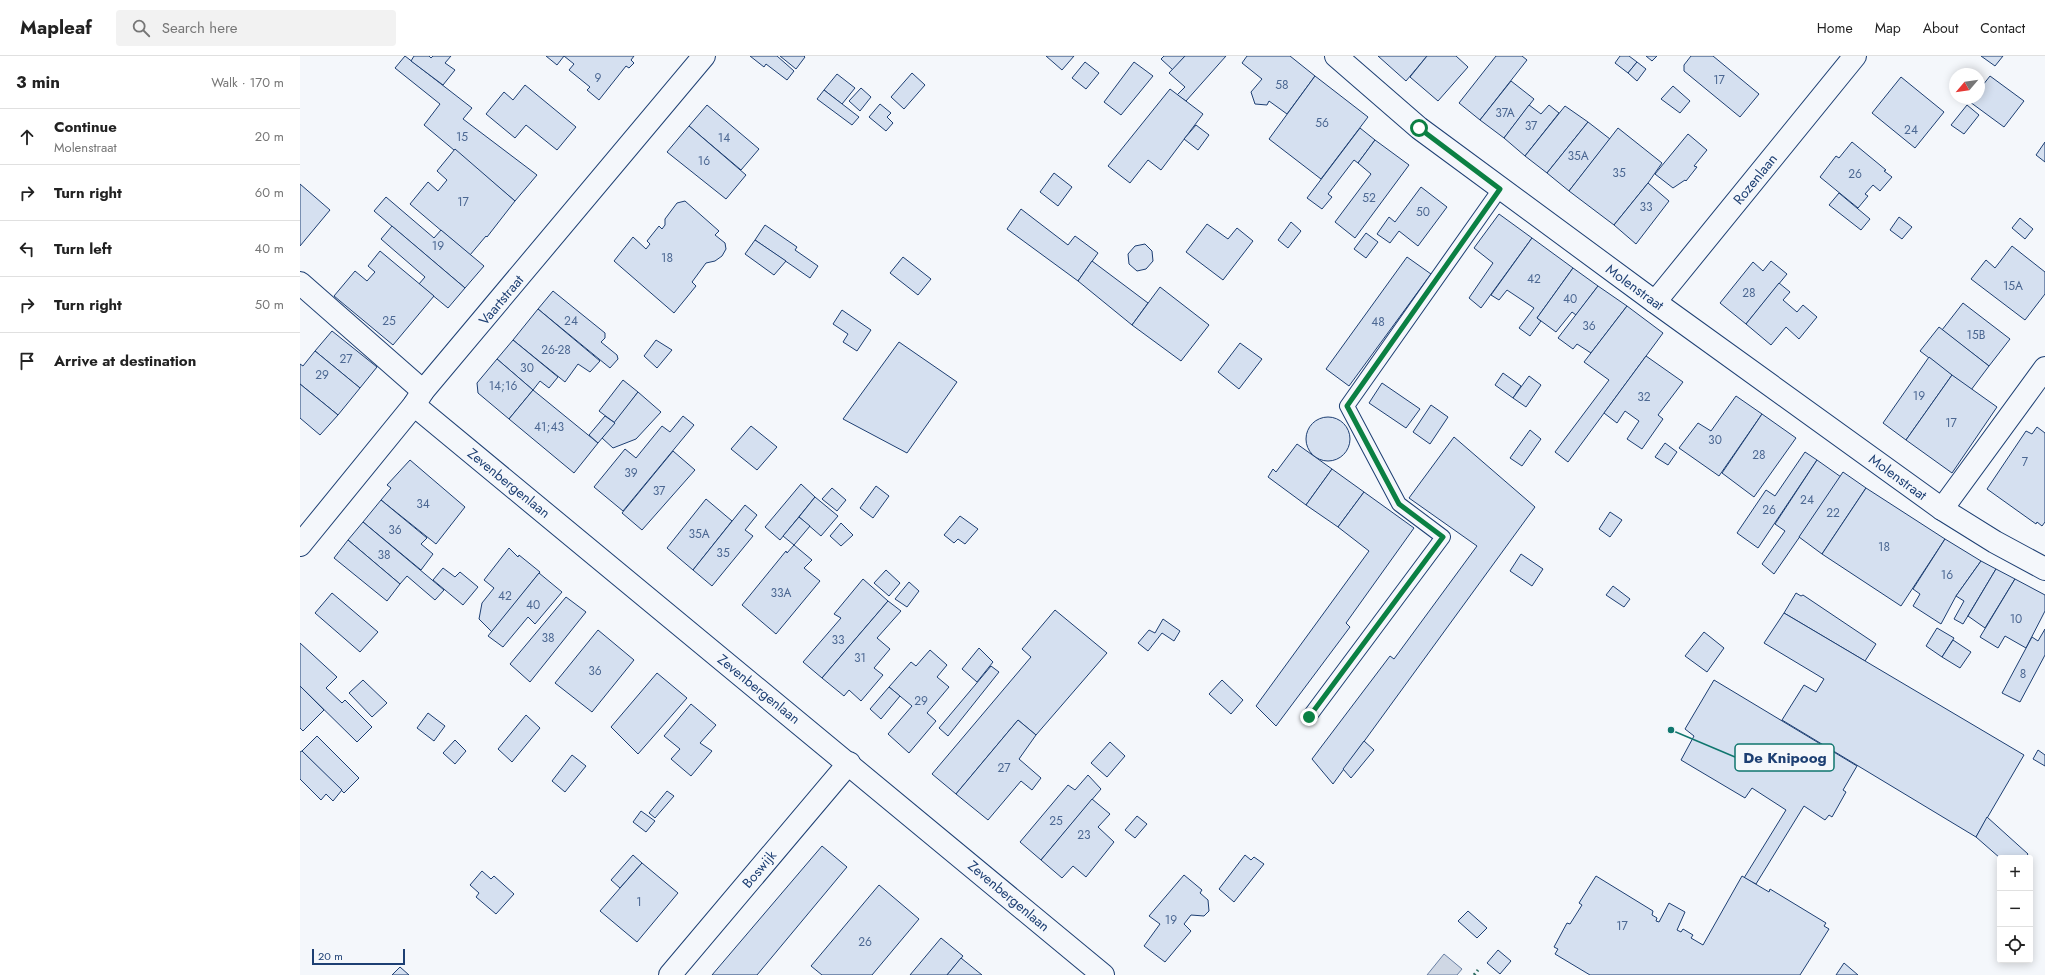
<!DOCTYPE html>
<meta charset="utf-8">
<style>
:root{--surface:#fff;--page:#f2f2f2;--text:#222;--muted:#767676;--line:#e0e0e0}
body{margin:0;font-family:Jost,sans-serif;background:var(--page);color:var(--text)}
.controls{position:absolute;right:12px;bottom:12px;display:grid;overflow:hidden;border-radius:4px;box-shadow:0 2px 10px #0003}
.controls button{width:36px;height:36px;display:grid;place-items:center;padding:0;border:0;border-bottom:1px solid var(--line);background:var(--surface);color:var(--text);font:20px sans-serif}
.compass{position:absolute;left:1649px;top:12px;width:36px;height:36px;border-radius:50%;background:var(--surface);box-shadow:0 2px 10px #0003;rotate:241deg}
.scale{position:absolute;left:12px;bottom:10px;width:93px;box-sizing:border-box;padding-left:4px;border:2px solid #1d3f73;border-top:0;font-size:11px;line-height:14px;white-space:nowrap;color:#1d3f73;-webkit-text-stroke:3px #f4f7fb;paint-order:stroke}
.stop{position:absolute;width:12px;height:12px;margin:-9px;border:3px solid #0b8043;border-radius:50%;background:#fff}
.stop.end{background:#0b8043;border-color:#fff;box-shadow:0 1px 4px #0008}
.list{margin:0;padding:0;list-style:none}
h2{display:flex;justify-content:space-between;align-items:center;height:52px;margin:0;padding:0 16px;font-size:17px}
h2 small{font-size:13px;font-weight:400;color:var(--muted)}
.list li{display:grid;grid-template-columns:26px 1fr auto;gap:12px;align-items:center;box-sizing:border-box;height:56px;padding:0 16px;border-top:1px solid var(--line)}
.list b{display:block;font-size:15px;white-space:nowrap}
.list p{margin:0;font-size:13px;white-space:nowrap;color:var(--muted)}
.list em{font-size:13px;font-style:normal;color:var(--muted)}
.icon{flex:none;width:22px;height:22px;fill:none;stroke:currentColor;stroke-width:2;stroke-linecap:round;stroke-linejoin:round}
.map{position:relative;flex:none;width:1745px;height:919px;overflow:hidden}
header{display:flex;align-items:center;gap:24px;box-sizing:border-box;height:56px;padding:0 20px;background:var(--surface);border-bottom:1px solid var(--line)}
header strong{font-size:19px}
nav{display:flex;gap:22px;margin-inline-start:auto;font-size:14px}
.search{width:280px;height:36px;background:var(--page);display:flex;align-items:center;gap:10px;box-sizing:border-box;padding:0 14px;border-radius:4px;color:var(--muted);font-size:15px}
main{display:flex}
aside{flex:1;background:var(--surface)}
.map>svg:first-child{display:block}
</style>
<header>
<strong>Mapleaf</strong>
<div class="search"><svg class="icon" aria-label="search" viewBox="0 0 24 24"><circle cx="10" cy="10" r="6"/><path d="M15 15l6 6"/></svg>Search here</div>
<nav><a>Home</a><a>Map</a><a>About</a><a>Contact</a></nav>
</header>
<main>
<aside>
<h2>3 min<small>Walk · 170 m</small></h2>
<ul class="list">
<li><svg class="icon" aria-label="ahead" viewBox="0 0 24 24"><path d="M12 20V5M6 11l6-6 6 6"/></svg><div><b>Continue</b><p>Molenstraat</p></div><em>20 m</em></li>
<li><svg class="icon" aria-label="right" viewBox="0 0 24 24"><path d="M7 20v-9h11M14 6l5 5-5 5"/></svg><div><b>Turn right</b></div><em>60 m</em></li>
<li><svg class="icon" aria-label="left" viewBox="0 0 24 24"><path d="M17 20v-9H6M10 6l-5 5 5 5"/></svg><div><b>Turn left</b></div><em>40 m</em></li>
<li><svg class="icon" aria-label="right" viewBox="0 0 24 24"><path d="M7 20v-9h11M14 6l5 5-5 5"/></svg><div><b>Turn right</b></div><em>50 m</em></li>
<li><svg class="icon" aria-label="arrive" viewBox="0 0 24 24"><path d="M6 21V4h12l-3 4 3 4H6"/></svg><div><b>Arrive at destination</b></div></li>
</ul>
</aside>
<div class="map">
<svg width="1745" height="919" viewBox="0 0 1745 919">
<rect width="100%" height="100%" fill="#f4f7fb"/>
<path fill="#cfd7e4" stroke="#687fa3" d="M1144,898L1162,913L1157,919H1127Z"/>
<g fill="#d5e0f0" stroke="#1d3f73">
<path d="M105,0L172,52L163,63L237,119L215,145L124,69L140,48L95,12Z"/>
<path d="M114,0H129L131,2L133,0H151L145,7L155,14L143,29L111,5Z"/>
<path d="M246,0H334L331,4L334,7L329,12L326,10L299,44L287,34L290,31L269,14L274,8L264,0L257,9Z"/>
<path d="M450,0H477L494,15L487,24L466,8L464,11Z"/>
<path d="M480,0H504L505,1L496,13Z"/>
<path d="M746,0H774L762,14Z"/>
<path d="M864,0H885L873,14L861,3Z"/>
<path d="M885,0H926L886,45L877,39L885,31L869,17Z"/>
<path d="M947,0H990L1015,20L987,58L969,45L967,49L955,48L951,36L962,23L942,7Z"/>
<path d="M1078,0H1127L1106,25Z"/>
<path d="M1127,0H1156L1168,11L1138,45L1110,21Z"/>
<path d="M1196,0H1222L1227,4L1180,64L1159,47Z"/>
<path d="M1320,0H1329L1337,6L1328,17L1315,7Z"/>
<path d="M1346,0H1357L1352,5Z"/>
<path d="M1391,0H1413L1459,38L1440,61L1384,15V9Z"/>
<path d="M1681,0H1703L1695,10Z"/>
<path d="M785,6L799,17L786,33L772,22Z"/>
<path d="M834,6L853,20L821,59L804,46Z"/>
<path d="M1337,6L1346,13L1337,25L1328,17Z"/>
<path d="M612,17L625,29L604,53L591,41Z"/>
<path d="M537,18L555,32L542,48L524,34Z"/>
<path d="M1015,20L1068,61L1021,123L969,83Z"/>
<path d="M1690,20L1724,45L1704,71L1670,46L1673,42H1679V34Z"/>
<path d="M1601,21L1644,56L1615,92L1572,57Z"/>
<path d="M1211,25L1234,43L1204,82L1180,64Z"/>
<path d="M225,29L276,71L257,94L226,69L215,82L186,58L204,36L213,44Z"/>
<path d="M1373,30L1390,45L1380,57L1361,43Z"/>
<path d="M561,32L571,41L560,55L549,45Z"/>
<path d="M870,33L903,58L861,114L848,104L830,127L808,110Z"/>
<path d="M524,34L559,61L552,69L517,43Z"/>
<path d="M580,48L591,57L587,61L593,67L586,75L569,61Z"/>
<path d="M407,49L459,93L441,114L389,70Z"/>
<path d="M1229,49L1241,58L1249,49L1259,57L1225,100L1204,82Z"/>
<path d="M1667,49L1679,59L1664,78L1651,69Z"/>
<path d="M1265,50L1288,66L1247,117L1225,100Z"/>
<path d="M1288,66L1310,83L1269,135L1247,117Z"/>
<path d="M896,69L909,79L898,94L884,83Z"/>
<path d="M389,70L446,119L426,143L367,96Z"/>
<path d="M1060,72L1075,84L1058,107L1054,104L1028,138L1032,141L1022,153L1007,142Z"/>
<path d="M1318,72L1362,107L1348,127L1314,169L1269,135Z"/>
<path d="M1388,78L1407,94L1394,110L1397,111L1386,125L1385,124L1373,132L1355,118Z"/>
<path d="M1075,84L1109,109L1055,182L1035,166L1071,118L1058,107Z"/>
<path d="M1552,86L1586,114L1584,115L1592,121L1580,135L1573,129L1565,138L1568,140L1558,152L1520,121L1536,100L1539,102Z"/>
<path d="M1745,86V106L1736,99Z"/>
<path d="M155,93L215,145L187,181L186,180L170,199L110,148L128,126L138,135L147,124L137,115Z"/>
<path d="M754,117L772,131L758,150L740,136Z"/>
<path d="M1348,127L1369,145L1336,188L1314,169Z"/>
<path d="M0,128L30,154L0,190Z"/>
<path d="M1121,131L1147,151L1118,190L1099,175L1090,187L1077,178L1089,161L1095,166Z"/>
<path d="M1539,137L1570,163L1561,174L1529,149Z"/>
<path d="M86,141L134,182L141,174L184,210L165,232L74,155Z"/>
<path d="M385,145L419,175L415,179L425,187L426,193L422,200L415,205L406,207L392,226L396,230L374,257L314,205L333,181L346,193L350,188L347,185L359,170L362,173L365,169V163L377,147Z"/>
<path d="M721,153L768,189L775,180L798,197L778,225L707,173Z"/>
<path d="M1199,158L1232,182L1181,252L1169,242L1193,207L1174,192Z"/>
<path d="M1599,161L1612,171L1602,183L1590,174Z"/>
<path d="M1720,162L1733,173L1725,183L1712,172Z"/>
<path d="M991,166L1001,175L988,192L978,184Z"/>
<path d="M907,168L928,183L937,172L953,185L923,224L886,196Z"/>
<path d="M465,169L497,191L495,194L518,210L510,222L455,184Z"/>
<path d="M92,170L165,232L148,252L119,228L125,221L81,183Z"/>
<path d="M1066,177L1078,186L1066,202L1054,193Z"/>
<path d="M1232,182L1273,212L1237,262L1241,265L1230,280L1219,272L1234,252L1207,234L1199,244L1191,239Z"/>
<path d="M455,184L486,205L474,219L445,198Z"/>
<path d="M845,188L852,195L853,205L846,213L837,215L829,208L828,198L835,190Z"/>
<path d="M1712,190L1745,216V238L1725,264L1671,223L1686,204L1695,212Z"/>
<path d="M80,195L134,240L93,289L34,240L55,215L67,225L75,216L68,210Z"/>
<path d="M603,201L631,223L618,239L590,217Z"/>
<path d="M1107,201L1131,218L1049,330L1026,313Z"/>
<path d="M792,205L848,247L832,269L778,225Z"/>
<path d="M1471,205L1487,218L1446,268L1420,247L1453,206L1463,215Z"/>
<path d="M1273,212L1298,230L1276,259L1272,256L1256,276L1237,262Z"/>
<path d="M1479,227L1490,236L1483,244L1497,256L1503,249L1517,261L1499,283L1486,271L1471,289L1446,268Z"/>
<path d="M1298,230L1327,250L1291,297L1277,288L1273,293L1258,282Z"/>
<path d="M860,231L909,269L881,305L832,269Z"/>
<path d="M253,235L305,277V282L301,286L317,299L318,303L310,312L238,253Z"/>
<path d="M1663,247L1710,283L1689,310L1642,274Z"/>
<path d="M1327,250L1363,277L1268,406L1255,396L1309,324L1284,306Z"/>
<path d="M238,253L300,305L290,316L278,308L265,326L213,284Z"/>
<path d="M542,254L571,274L557,295L543,286L548,278L533,268Z"/>
<path d="M1639,271L1689,310L1671,334L1620,295Z"/>
<path d="M32,275L77,311L60,332L15,295Z"/>
<path d="M213,284L258,321L249,332L240,325L233,334L197,303Z"/>
<path d="M356,284L372,294L357,312L344,300Z"/>
<path d="M599,286L657,326L607,397L543,363Z"/>
<path d="M940,287L962,303L939,333L918,316Z"/>
<path d="M15,295L60,332L38,359L0,328V308L3,310Z"/>
<path d="M1346,300L1383,326L1358,359L1363,363L1342,393L1327,383L1339,365L1325,355L1317,367L1304,357Z"/>
<path d="M1629,301L1652,319L1606,384L1583,367Z"/>
<path d="M197,303L233,334L209,363L178,337L177,327Z"/>
<path d="M1203,317L1221,330L1213,342L1195,329Z"/>
<path d="M1652,319L1697,351L1652,417L1606,384Z"/>
<path d="M1229,320L1241,329L1226,351L1213,342Z"/>
<path d="M323,324L338,336L315,367L299,355Z"/>
<path d="M1082,327L1120,353L1106,372L1069,347Z"/>
<path d="M0,328L38,359L20,379L0,362Z"/>
<path d="M233,334L298,387L274,417L209,363Z"/>
<path d="M338,336L361,356L336,383L313,392L302,382Z"/>
<path d="M1436,340L1462,358L1419,420L1379,392L1398,367L1411,375Z"/>
<path d="M1131,349L1148,361L1130,388L1113,376Z"/>
<path d="M1462,358L1496,382L1454,441L1422,417Z"/>
<path d="M305,360L315,367L298,387L289,379Z"/>
<path d="M383,360L394,369L323,455L294,431L325,393L336,402L362,370L370,376Z"/>
<circle cx="1028" cy="383" r="22"/>
<path d="M451,370L477,391L457,414L431,393Z"/>
<path d="M1737,371L1745,377V466L1742,470L1737,466L1736,468L1687,433L1726,375L1732,378Z"/>
<path d="M1230,374L1241,383L1222,410L1210,402Z"/>
<path d="M1154,381L1235,451L1033,728L1012,703L1090,600L1094,603L1177,490L1109,442Z"/>
<path d="M1365,387L1377,396L1368,409L1355,401Z"/>
<path d="M997,388L1032,413L1006,449L968,421L973,413L976,416Z"/>
<path d="M373,395L395,414L342,474L322,457Z"/>
<path d="M1505,396L1517,404L1458,492L1437,477L1466,434L1475,440Z"/>
<path d="M110,404L165,451L136,488L81,444L91,432L87,429Z"/>
<path d="M1517,404L1541,421L1474,518L1462,508L1485,475L1475,468Z"/>
<path d="M1032,413L1064,436L1038,471L1006,449Z"/>
<path d="M1543,416L1566,432L1522,498L1499,481Z"/>
<path d="M501,428L515,441L480,484L465,471Z"/>
<path d="M576,430L589,440L573,462L560,452Z"/>
<path d="M532,432L546,444L537,455L522,443Z"/>
<path d="M1566,432L1645,483L1601,550L1522,498Z"/>
<path d="M1064,436L1114,472L1046,567L1050,571L976,670L956,650L1069,495L1038,471Z"/>
<path d="M515,441L538,460L521,480L499,461Z"/>
<path d="M406,443L432,465L393,514L367,492Z"/>
<path d="M81,444L127,482L121,488L133,498L121,514L63,466Z"/>
<path d="M445,449L457,459L445,474L453,480L412,530L393,514Z"/>
<path d="M1310,456L1322,464L1310,481L1299,473Z"/>
<path d="M660,460L678,473L665,488L658,483L654,487L644,479Z"/>
<path d="M499,461L510,470L494,489L483,480Z"/>
<path d="M63,466L144,534L135,544L107,520L100,528L48,484Z"/>
<path d="M541,467L553,479L541,490L530,480Z"/>
<path d="M1645,483L1681,505L1656,540L1641,568L1613,550L1620,538L1613,533Z"/>
<path d="M48,484L100,528L87,545L34,502Z"/>
<path d="M494,489L512,504L504,512L520,525L476,578L442,549L486,495L487,497Z"/>
<path d="M209,492L218,501L219,499L240,516L192,576L179,563L182,547L194,532L184,524Z"/>
<path d="M1221,498L1243,513L1232,530L1210,515Z"/>
<path d="M1681,505L1696,513L1663,568L1654,563L1664,545L1656,540Z"/>
<path d="M143,512L155,521L160,516L178,531L163,549L133,524Z"/>
<path d="M1696,513L1715,523L1685,572L1668,560Z"/>
<path d="M586,514L600,527L589,540L574,527Z"/>
<path d="M239,517L262,536L235,568L228,561L203,591L188,580Z"/>
<path d="M563,523L588,545L522,622L503,606L541,562L534,558Z"/>
<path d="M1715,523L1745,539V555L1726,592L1705,580L1698,592L1680,581Z"/>
<path d="M609,526L619,535L607,551L595,543Z"/>
<path d="M1313,530L1330,543L1324,551L1306,539Z"/>
<path d="M32,537L78,576L60,596L15,557Z"/>
<path d="M1496,537L1501,540L1503,539L1576,588L1565,605L1484,557Z"/>
<path d="M266,541L286,556L230,626L210,608Z"/>
<path d="M588,545L601,555L577,582L590,593L574,612L583,619L561,645L549,634L544,640L522,622Z"/>
<path d="M755,554L807,597L736,679L718,664L656,738L632,718L731,601L722,593Z"/>
<path d="M1484,557L1724,699L1676,781L1482,664L1504,629L1516,636L1524,623L1464,587Z"/>
<path d="M863,563L880,575L874,585L862,577L848,595L838,587L849,574L855,577Z"/>
<path d="M1637,572L1654,582L1642,601L1626,590Z"/>
<path d="M1745,573V599L1720,646L1702,637L1732,581L1738,585Z"/>
<path d="M298,574L334,604L292,656L255,627Z"/>
<path d="M1404,576L1424,592L1407,616L1385,600Z"/>
<path d="M1653,584L1671,596L1660,612L1642,601Z"/>
<path d="M0,587L37,621L26,632L42,647L45,644L72,671L57,686L0,630Z"/>
<path d="M679,592L693,606L677,626L662,613Z"/>
<path d="M630,594L647,609L637,621L649,631L627,657L636,665L609,697L588,678L612,650L589,631L611,606L616,610Z"/>
<path d="M691,610L699,616L648,680L639,672Z"/>
<path d="M357,617L387,642L338,698L311,671Z"/>
<path d="M63,624L87,647L72,661L49,637Z"/>
<path d="M922,624L943,644L931,658L909,638Z"/>
<path d="M1414,624L1557,710L1543,734L1546,736L1532,761L1529,759L1525,764L1504,750L1456,828L1444,822L1486,754L1452,732L1445,742L1381,704L1394,680L1385,673Z"/>
<path d="M0,630L24,654L3,675L0,672Z"/>
<path d="M589,631L600,640L581,663L570,653Z"/>
<path d="M391,648L416,669L400,687L412,695L391,720L371,703L380,693L364,680Z"/>
<path d="M128,657L145,670L134,685L117,672Z"/>
<path d="M226,659L240,672L212,706L198,693Z"/>
<path d="M718,664L736,679L719,703L741,722L732,734L721,725L688,764L656,738Z"/>
<path d="M17,680L59,722L44,737L2,695Z"/>
<path d="M155,684L166,695L155,708L143,697Z"/>
<path d="M1064,685L1074,694L1051,722L1043,713Z"/>
<path d="M810,686L825,700L807,721L791,707Z"/>
<path d="M1738,694L1745,699V710L1733,703Z"/>
<path d="M2,695L42,734L33,745L26,738L21,744L0,723V696Z"/>
<path d="M272,699L286,710L265,736L252,725Z"/>
<path d="M788,719L801,733L741,804L720,786L768,729L775,734Z"/>
<path d="M367,735L374,740L355,762L349,757Z"/>
<path d="M792,743L810,758L798,771L814,786L786,821L773,810L762,822L741,804Z"/>
<path d="M341,755L355,765L346,776L333,766Z"/>
<path d="M837,760L847,768L835,782L825,774Z"/>
<path d="M1687,761L1728,798L1725,802H1700L1676,781Z"/>
<path d="M522,790L547,811L457,919H412Z"/>
<path d="M333,799L342,807L320,832L311,824Z"/>
<path d="M945,799L951,804L954,801L964,808L934,846L919,833Z"/>
<path d="M342,807L378,837L337,886L300,855Z"/>
<path d="M182,815L191,823L194,820L214,838L196,858L176,841L179,837L170,829Z"/>
<path d="M884,819L902,834L900,837L908,844L909,855L904,860L891,859L884,868L891,875L865,906L844,890L860,868L849,860Z"/>
<path d="M1296,820L1353,855L1352,859L1357,862L1356,865L1359,866L1369,847L1385,856L1377,874L1381,876L1383,873L1393,879L1391,882L1403,889L1442,820L1469,836L1470,833L1526,867L1524,870L1529,873L1500,919H1290L1255,898L1258,893L1254,891L1267,867L1270,868L1282,849L1279,847Z"/>
<path d="M579,829L619,863L572,919H522L511,910Z"/>
<path d="M1168,855L1187,872L1177,882L1158,865Z"/>
<path d="M641,882L663,900L647,919H610Z"/>
<path d="M1198,894L1211,905L1200,918L1187,907Z"/>
<path d="M661,902L682,919H647Z"/>
<path d="M1544,907L1558,919H1536Z"/>
<path d="M100,911L109,919H92Z"/>
</g>
<g fill="none" stroke-linecap="round" stroke-linejoin="round">
<g stroke="#1d3f73" stroke-width="16">
<path id="lane" d="M1009,661L1143,481L1099,448L1047,350L1200,133"/>
</g>
<g stroke="#1d3f73" stroke-width="24">
<g id="street">
<path d="M0,227L123,335"/>
<path d="M1355,246L1555,0"/>
<path d="M114,349L803,919"/>
<path d="M1642,453L1745,312"/>
<path d="M370,919L549,707"/>
</g>
</g>
<g stroke="#1d3f73" stroke-width="24">
<g id="secondary">
<path d="M1036,0L1119,72L1355,246L1642,453L1695,486L1745,513"/>
<path d="M0,489L114,349L123,335L404,0"/>
</g>
</g>
<use href="#lane" stroke="#f4f7fb" stroke-width="14"/>
<use href="#street" stroke="#f4f7fb" stroke-width="22"/>
<use href="#secondary" stroke="#f4f7fb" stroke-width="22"/>
<path stroke="#2c6c60" stroke-width="3" stroke-dasharray="2 3" stroke-linecap="butt" d="M1174,919L1178,914"/>
</g>
<g fill="none" stroke-linecap="round" stroke-linejoin="round">
<path stroke="#0b8043" stroke-width="5" d="M1009,661L1143,481L1099,448L1047,350L1200,133L1119,72"/>
</g>
<g text-anchor="middle" stroke-width="3" stroke-linejoin="round" paint-order="stroke">
<g font-size="12" fill="#4b6792">
<text x="298" y="26">9</text>
<text x="1419" y="28">17</text>
<text x="982" y="33">58</text>
<text x="1205" y="61">37A</text>
<text x="1022" y="71">56</text>
<text x="1231" y="74">37</text>
<text x="1611" y="78">24</text>
<text x="162" y="85">15</text>
<text x="424" y="86">14</text>
<text x="1278" y="104">35A</text>
<text x="404" y="109">16</text>
<text x="1319" y="121">35</text>
<text x="1555" y="122">26</text>
<text x="1069" y="146">52</text>
<text x="163" y="150">17</text>
<text x="1346" y="155">33</text>
<text x="1123" y="160">50</text>
<text x="138" y="194">19</text>
<text x="367" y="206">18</text>
<text x="1234" y="227">42</text>
<text x="1713" y="234">15A</text>
<text x="1449" y="241">28</text>
<text x="1270" y="247">40</text>
<text x="89" y="269">25</text>
<text x="271" y="269">24</text>
<text x="1078" y="270">48</text>
<text x="1289" y="274">36</text>
<text x="1676" y="283">15B</text>
<text x="256" y="298">26-28</text>
<text x="46" y="307">27</text>
<text x="227" y="316">30</text>
<text x="22" y="323">29</text>
<text x="203" y="334">14;16</text>
<text x="1619" y="344">19</text>
<text x="1344" y="345">32</text>
<text x="1651" y="371">17</text>
<text x="249" y="375">41;43</text>
<text x="1415" y="388">30</text>
<text x="1459" y="403">28</text>
<text x="1725" y="410">7</text>
<text x="331" y="421">39</text>
<text x="359" y="439">37</text>
<text x="1507" y="448">24</text>
<text x="123" y="452">34</text>
<text x="1469" y="458">26</text>
<text x="1533" y="461">22</text>
<text x="95" y="478">36</text>
<text x="399" y="482">35A</text>
<text x="1584" y="495">18</text>
<text x="423" y="501">35</text>
<text x="84" y="503">38</text>
<text x="1647" y="523">16</text>
<text x="481" y="541">33A</text>
<text x="205" y="544">42</text>
<text x="233" y="553">40</text>
<text x="1716" y="567">10</text>
<text x="248" y="586">38</text>
<text x="538" y="588">33</text>
<text x="560" y="606">31</text>
<text x="295" y="619">36</text>
<text x="1723" y="622">8</text>
<text x="621" y="649">29</text>
<text x="704" y="716">27</text>
<text x="756" y="769">25</text>
<text x="784" y="783">23</text>
<text x="339" y="850">1</text>
<text x="871" y="868">19</text>
<text x="1322" y="874">17</text>
<text x="565" y="890">26</text>
</g>
<g font-size="14" fill="#1d3f73" stroke="#f4f7fb">
<text transform="translate(1455 123) rotate(-51)" y="5">Rozenlaan</text>
<text transform="translate(1335 231) rotate(36)" y="5">Molenstraat</text>
<text transform="translate(201 244) rotate(-50)" y="5">Vaartstraat</text>
<text transform="translate(1598 421) rotate(36)" y="5">Molenstraat</text>
<text transform="translate(209 427) rotate(39)" y="5">Zevenbergenlaan</text>
<text transform="translate(459 633) rotate(39)" y="5">Zevenbergenlaan</text>
<text transform="translate(459 813) rotate(-50)" y="5">Boswijk</text>
<text transform="translate(709 840) rotate(40)" y="5">Zevenbergenlaan</text>
</g>
</g>
<path fill="none" stroke="#0f766e" stroke-width="1.5" d="M1371 674L1435 701"/>
<circle fill="#0f766e" stroke="#f4f7fb" stroke-width="1.5" cx="1371" cy="674" r="4"/>
<rect fill="#f4f7fb" stroke="#0f766e" stroke-width="1.5" x="1435" y="688" width="99" height="27" rx="4"/>
<g font-size="15" text-anchor="middle" font-weight="bold" fill="#1d3f73">
<text x="1485" y="707">De Knipoog</text>
</g>
</svg>
<div class="controls">
<button>+</button>
<button>−</button>
<button><svg class="icon" aria-label="locate" viewBox="0 0 24 24"><circle cx="12" cy="12" r="6"/><path d="M12 2v4M12 18v4M2 12h4M18 12h4"/></svg></button>
</div>
<svg class="compass" viewBox="-18 -18 36 36"><path d="M0-13l5 13h-10z" fill="#e53935"/><path d="M0 13l5-13h-10z" fill="#767676"/></svg>
<div class="scale">20 m</div>
<div class="stop" style="left:1119px;top:72px"></div>
<div class="stop end" style="left:1009px;top:661px"></div>
</div>
</main>
